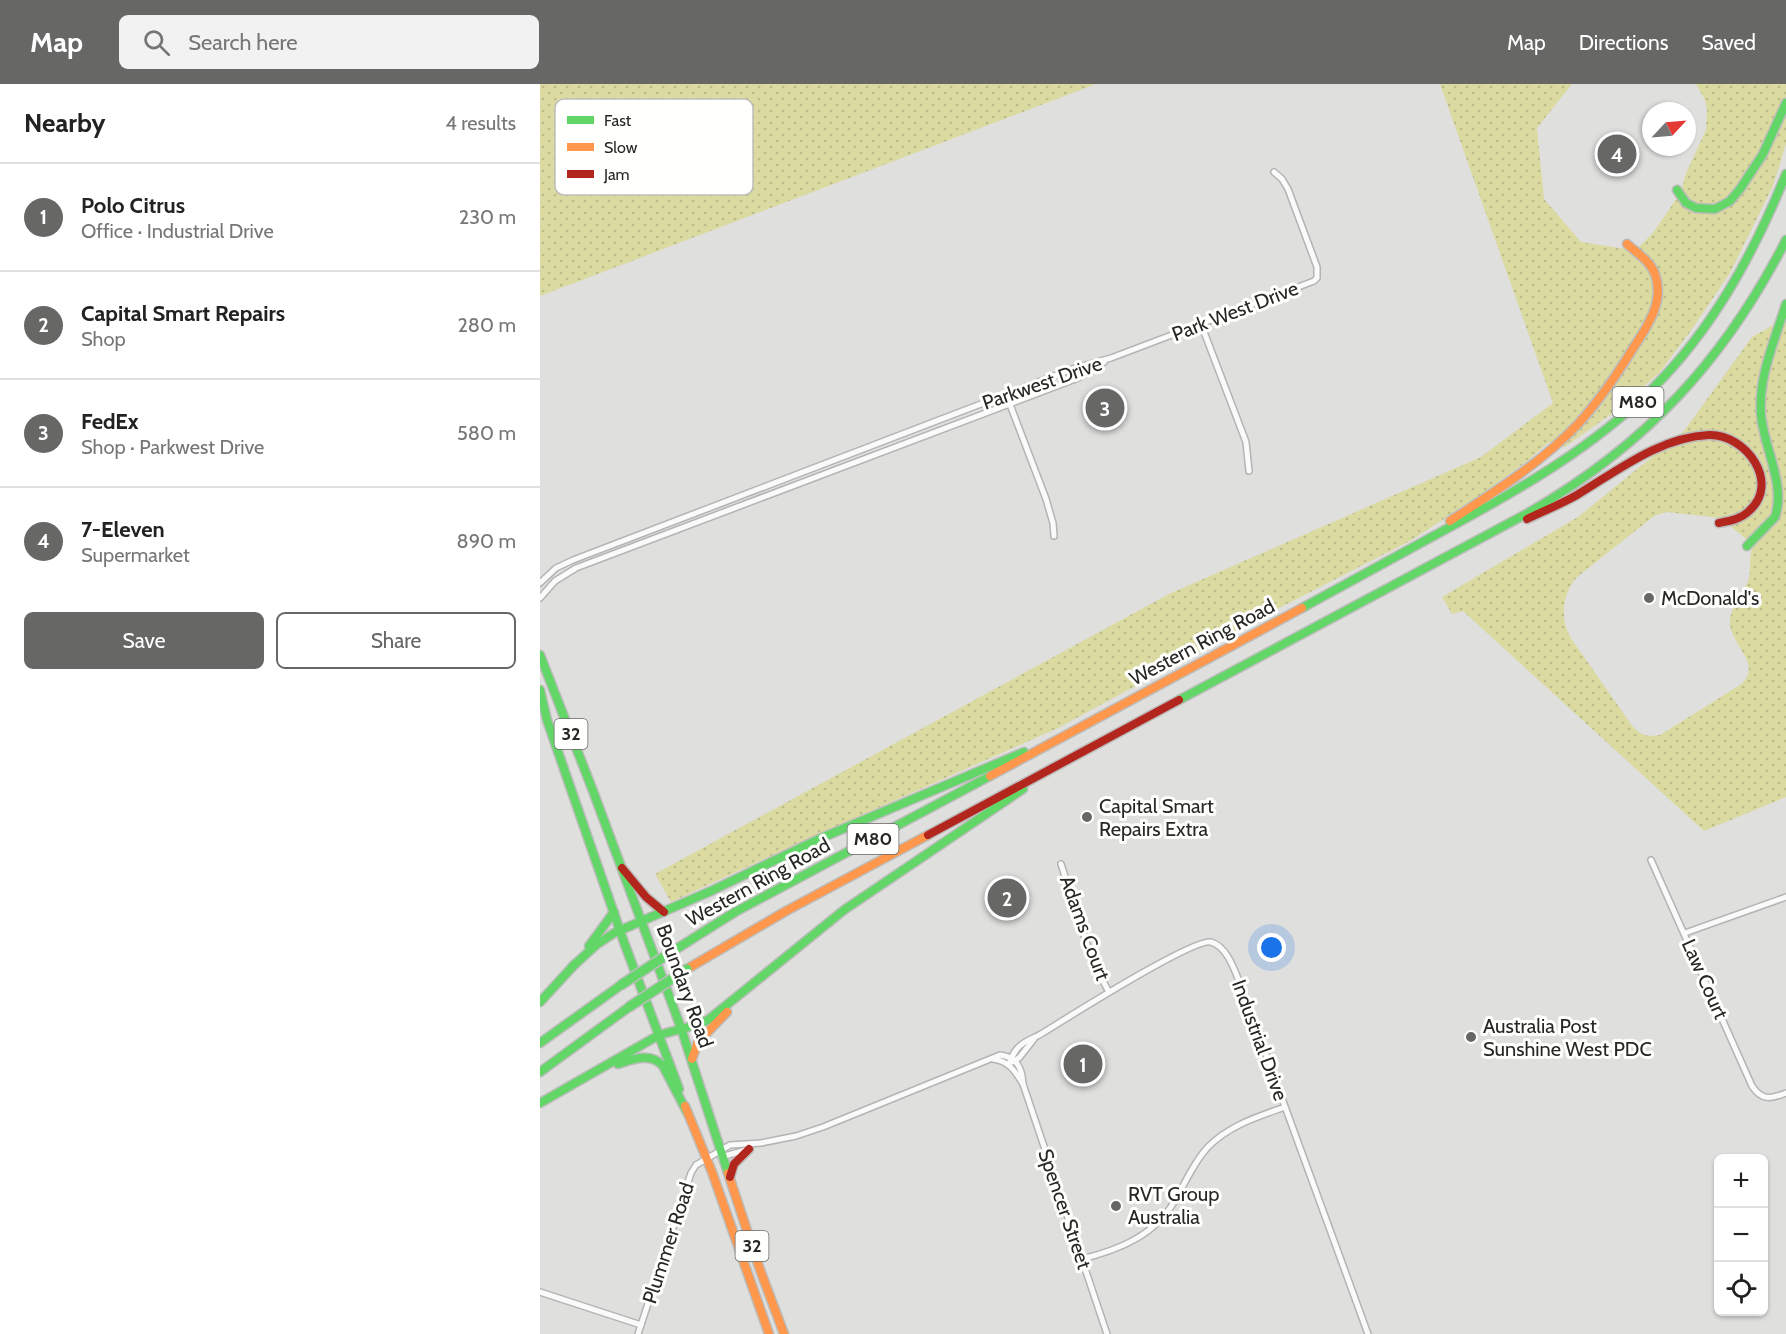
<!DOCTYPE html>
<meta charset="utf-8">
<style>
:root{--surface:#fff;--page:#f2f2f2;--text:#222;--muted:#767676;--line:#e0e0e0;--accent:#676766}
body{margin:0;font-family:Cabin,sans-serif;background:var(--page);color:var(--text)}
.controls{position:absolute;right:18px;bottom:18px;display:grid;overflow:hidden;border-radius:9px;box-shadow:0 2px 4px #0004}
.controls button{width:54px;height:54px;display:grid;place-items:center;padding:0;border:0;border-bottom:2px solid var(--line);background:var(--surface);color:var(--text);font:30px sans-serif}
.compass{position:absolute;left:1102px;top:18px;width:54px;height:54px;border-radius:50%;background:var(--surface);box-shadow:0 2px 4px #0004;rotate:64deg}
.you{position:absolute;left:732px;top:864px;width:21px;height:21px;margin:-15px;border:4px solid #fff;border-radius:50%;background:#1a73e8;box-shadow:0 0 0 9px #1a73e833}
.badge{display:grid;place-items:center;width:39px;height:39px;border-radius:50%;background:var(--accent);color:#fff;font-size:20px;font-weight:700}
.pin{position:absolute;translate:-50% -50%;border:3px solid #fff;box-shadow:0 2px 6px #0006}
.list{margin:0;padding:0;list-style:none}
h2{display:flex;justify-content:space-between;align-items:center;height:78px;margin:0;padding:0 24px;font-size:26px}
h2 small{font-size:20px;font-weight:400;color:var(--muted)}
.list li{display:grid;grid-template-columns:39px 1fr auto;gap:18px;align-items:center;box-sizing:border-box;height:108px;padding:0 24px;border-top:2px solid var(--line)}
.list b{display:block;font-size:22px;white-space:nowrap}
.list p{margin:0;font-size:20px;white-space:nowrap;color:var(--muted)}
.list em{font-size:20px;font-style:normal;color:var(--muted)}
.actions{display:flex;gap:12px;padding:18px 24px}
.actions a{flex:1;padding:14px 0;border:2px solid var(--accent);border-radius:9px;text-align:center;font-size:21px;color:var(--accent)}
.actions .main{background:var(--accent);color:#fff}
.icon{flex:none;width:33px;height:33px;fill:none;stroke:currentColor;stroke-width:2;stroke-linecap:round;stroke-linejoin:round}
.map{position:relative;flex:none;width:1246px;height:1250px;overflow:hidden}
header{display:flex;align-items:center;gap:36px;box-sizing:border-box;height:84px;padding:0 30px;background:var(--accent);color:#fff}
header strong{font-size:28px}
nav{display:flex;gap:33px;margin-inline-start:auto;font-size:21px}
.search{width:420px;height:54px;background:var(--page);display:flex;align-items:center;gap:15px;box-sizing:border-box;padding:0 21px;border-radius:9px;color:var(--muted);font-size:22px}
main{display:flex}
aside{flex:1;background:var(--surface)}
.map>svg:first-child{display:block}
</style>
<header>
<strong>Map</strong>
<div class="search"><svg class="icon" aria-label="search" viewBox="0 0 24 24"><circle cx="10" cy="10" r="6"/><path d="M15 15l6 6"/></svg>Search here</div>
<nav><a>Map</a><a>Directions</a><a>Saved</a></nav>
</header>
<main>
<aside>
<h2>Nearby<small>4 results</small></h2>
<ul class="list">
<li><span class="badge">1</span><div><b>Polo Citrus</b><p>Office · Industrial Drive</p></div><em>230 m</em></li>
<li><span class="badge">2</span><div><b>Capital Smart Repairs</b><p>Shop</p></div><em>280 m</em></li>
<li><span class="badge">3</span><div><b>FedEx</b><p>Shop · Parkwest Drive</p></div><em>580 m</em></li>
<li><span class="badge">4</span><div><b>7-Eleven</b><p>Supermarket</p></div><em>890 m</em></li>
</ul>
<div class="actions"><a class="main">Save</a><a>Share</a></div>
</aside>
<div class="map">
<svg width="1246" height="1250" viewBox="0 0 1246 1250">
<defs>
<pattern id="grass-dots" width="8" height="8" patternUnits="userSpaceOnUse" patternTransform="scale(1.5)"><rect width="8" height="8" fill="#dbdaa0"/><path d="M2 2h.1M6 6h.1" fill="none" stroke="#bcbb8a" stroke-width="1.8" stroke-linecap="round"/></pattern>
</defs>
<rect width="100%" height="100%" fill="#dfdfde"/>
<g fill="url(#grass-dots)" fill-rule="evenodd">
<path d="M0,0H556L0,212Z"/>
<path d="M900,0H1032L997,44L1004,115L1041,158L1086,165L1100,162L1113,149L1141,108L1146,89L1166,46L1167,26L1165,16L1156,0H1246V60L1233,102L1190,189L1150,248L1119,289L1077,326L1025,363L1009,358L987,377L941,411L870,457L743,522L518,644L252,762L131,818L115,790L629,510L941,373L1013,319Z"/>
<path d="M1246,234V713L1164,747L923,527L912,530L902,513L1038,433L1144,347L1212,253ZM1126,428L1181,434L1213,461C1209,473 1211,483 1209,494C1205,509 1191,520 1190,537C1189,561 1225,580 1200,601L1120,651C1108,653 1102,652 1093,643L1030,553C1020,533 1022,510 1037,493L1114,432Z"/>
</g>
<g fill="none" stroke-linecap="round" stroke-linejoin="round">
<g stroke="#b4b4b3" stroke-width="8">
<g id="street">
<path d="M661,240L706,358L709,387"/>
<path d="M466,310L506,415L513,439L514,452"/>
<path d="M0,499L16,484L33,476L535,284L571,274L774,197L777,194V183L748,105L742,95L734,88"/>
<path d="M0,514L15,497L36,484L538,294L564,278"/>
<path d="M1111,776L1212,1002C1222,1017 1231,1015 1246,1009"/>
<path d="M521,780L553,879L569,908"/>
<path d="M1145,849L1246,813"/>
<path d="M453,975C469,977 475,987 483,1000L567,1250"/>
<path d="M472,978L479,974L494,955"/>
<path d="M469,980C472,973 474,966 481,961C487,956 494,954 501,950C524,936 653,854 671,858C688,863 695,888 701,902L828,1250"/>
<path d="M181,1073L206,1066"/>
<path d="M542,1175C578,1166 614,1152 634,1118C645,1100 653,1079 668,1063C690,1041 717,1033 745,1023"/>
<path d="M0,1208L101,1241"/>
<path d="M98,1250L151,1089L156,1081L190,1061L221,1059L256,1052L283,1043L460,971C477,973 482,984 483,1000"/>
</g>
</g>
<g stroke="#bcbcbb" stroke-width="11">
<g id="fast">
<path d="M1137,106L1146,119L1156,124L1175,125L1190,117L1200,105L1223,70L1246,19"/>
<path d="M1207,462L1235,433C1246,401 1224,364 1221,331C1218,292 1235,256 1246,220"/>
<path d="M762,524C811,497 860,470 910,443C982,404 1053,363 1112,305C1173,245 1214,169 1246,90"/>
<path d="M0,571L53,707L141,944L188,1089"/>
<path d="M0,606L7,636L85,861L139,1005"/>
<path d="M639,616L988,429C1106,361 1184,277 1246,156"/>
<path d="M49,862L74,828"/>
<path d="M130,869L195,828L450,692"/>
<path d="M32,883L56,861L74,849L171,807L279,755L484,668"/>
<path d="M0,918L35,880"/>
<path d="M0,959L81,901"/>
<path d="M78,980C93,975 111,968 123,982L147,1028"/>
<path d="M0,988L89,923"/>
<path d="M0,1019L119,951L156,941L168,936L304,826L483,705"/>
</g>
</g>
<g stroke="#bcbcbb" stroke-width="11">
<g id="slow">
<path d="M910,437C954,408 1001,379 1038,340C1059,317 1076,292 1092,266C1107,243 1125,218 1115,190C1110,177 1097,169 1087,160"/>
<path d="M450,692L762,524"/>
<path d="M147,885L246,827L388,751"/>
<path d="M152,975L158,958L187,928"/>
<path d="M145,1022L172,1088L229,1250"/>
<path d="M188,1089L219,1183L244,1250"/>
</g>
</g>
<g stroke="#bcbcbb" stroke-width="11">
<g id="jam">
<path d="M987,435C1004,427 1021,420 1037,411C1077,387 1120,353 1169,351C1206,350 1241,399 1209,427C1201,435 1189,437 1179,439"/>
<path d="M388,751L639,616"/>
<path d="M82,784L106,813L124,828"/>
<path d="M190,1093L194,1080L209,1065"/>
</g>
</g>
<use href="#street" stroke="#fafafa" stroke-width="5"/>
<use href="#fast" stroke="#63d668" stroke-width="8"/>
<use href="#slow" stroke="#ff974d" stroke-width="8"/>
<use href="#jam" stroke="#b3261e" stroke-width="8"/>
<g stroke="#bcbcbb" stroke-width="12" stroke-linecap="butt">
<g id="fast-bridge">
<path d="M81,901L130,869"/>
<path d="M89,923L147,885"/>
</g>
</g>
<use href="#fast-bridge" stroke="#63d668" stroke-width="9"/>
</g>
<g fill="#676766" stroke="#fffffe" stroke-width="2">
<circle cx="1109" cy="514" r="6"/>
<circle cx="547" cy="733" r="6"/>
<circle cx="931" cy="953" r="6"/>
<circle cx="576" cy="1122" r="6"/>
</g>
<g text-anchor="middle" stroke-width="6" stroke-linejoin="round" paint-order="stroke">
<g fill="#fffffe" stroke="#686867" stroke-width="1.5">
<rect x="1072.5" y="303" width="51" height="30" rx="4.5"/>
<rect x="14.5" y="635" width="33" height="30" rx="4.5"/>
<rect x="307.5" y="740" width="51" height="30" rx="4.5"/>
<rect x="195.5" y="1147" width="33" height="30" rx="4.5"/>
</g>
<g font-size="18" font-weight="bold" fill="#272726">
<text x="1098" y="324">M80</text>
<text x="31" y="656">32</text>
<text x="333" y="761">M80</text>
<text x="212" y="1168">32</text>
</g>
<g font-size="20" fill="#272726" stroke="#fffffe">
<text transform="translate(695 227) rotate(-21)" y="7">Park West Drive</text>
<text transform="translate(502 299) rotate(-19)" y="7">Parkwest Drive</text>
<text transform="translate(662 558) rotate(-28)" y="7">Western Ring Road</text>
<text transform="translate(218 798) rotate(-29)" y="7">Western Ring Road</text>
<text transform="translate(545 844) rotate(70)" y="7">Adams Court</text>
<text transform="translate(1165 895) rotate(66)" y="7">Law Court</text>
<text transform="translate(145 902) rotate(70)" y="7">Boundary Road</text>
<text transform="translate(720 956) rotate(70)" y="7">Industrial Drive</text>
<text transform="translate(525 1125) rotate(71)" y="7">Spencer Street</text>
<text transform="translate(128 1159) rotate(-72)" y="7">Plummer Road</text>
</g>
<g font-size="20" fill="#272726" stroke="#fffffe" text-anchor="start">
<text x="1121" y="521">McDonald's</text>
<text x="559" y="729">Capital Smart<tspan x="559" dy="23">Repairs Extra</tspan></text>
<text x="943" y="949">Australia Post<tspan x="943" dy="23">Sunshine West PDC</tspan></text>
<text x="588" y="1117">RVT Group<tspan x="588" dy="23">Australia</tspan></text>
</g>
</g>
<rect x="15" y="15" width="198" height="96" rx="9" fill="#fffffe" stroke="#bebebd" stroke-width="1.5"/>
<rect x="27" y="32" width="27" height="8" fill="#63d668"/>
<rect x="27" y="59" width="27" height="8" fill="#ff974d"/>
<rect x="27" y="86" width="27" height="8" fill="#b3261e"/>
<g font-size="16" fill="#272726">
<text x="64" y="42">Fast</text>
<text x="64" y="69">Slow</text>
<text x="64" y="96">Jam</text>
</g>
</svg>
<div class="controls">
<button>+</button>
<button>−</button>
<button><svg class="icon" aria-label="locate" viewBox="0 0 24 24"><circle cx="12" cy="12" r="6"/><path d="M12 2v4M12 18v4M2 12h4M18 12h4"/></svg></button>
</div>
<svg class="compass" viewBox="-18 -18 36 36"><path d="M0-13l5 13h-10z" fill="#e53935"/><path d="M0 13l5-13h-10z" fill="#767676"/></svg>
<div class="you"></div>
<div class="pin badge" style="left:543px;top:980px">1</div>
<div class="pin badge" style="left:467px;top:814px">2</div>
<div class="pin badge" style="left:565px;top:324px">3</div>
<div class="pin badge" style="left:1077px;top:70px">4</div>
</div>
</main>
